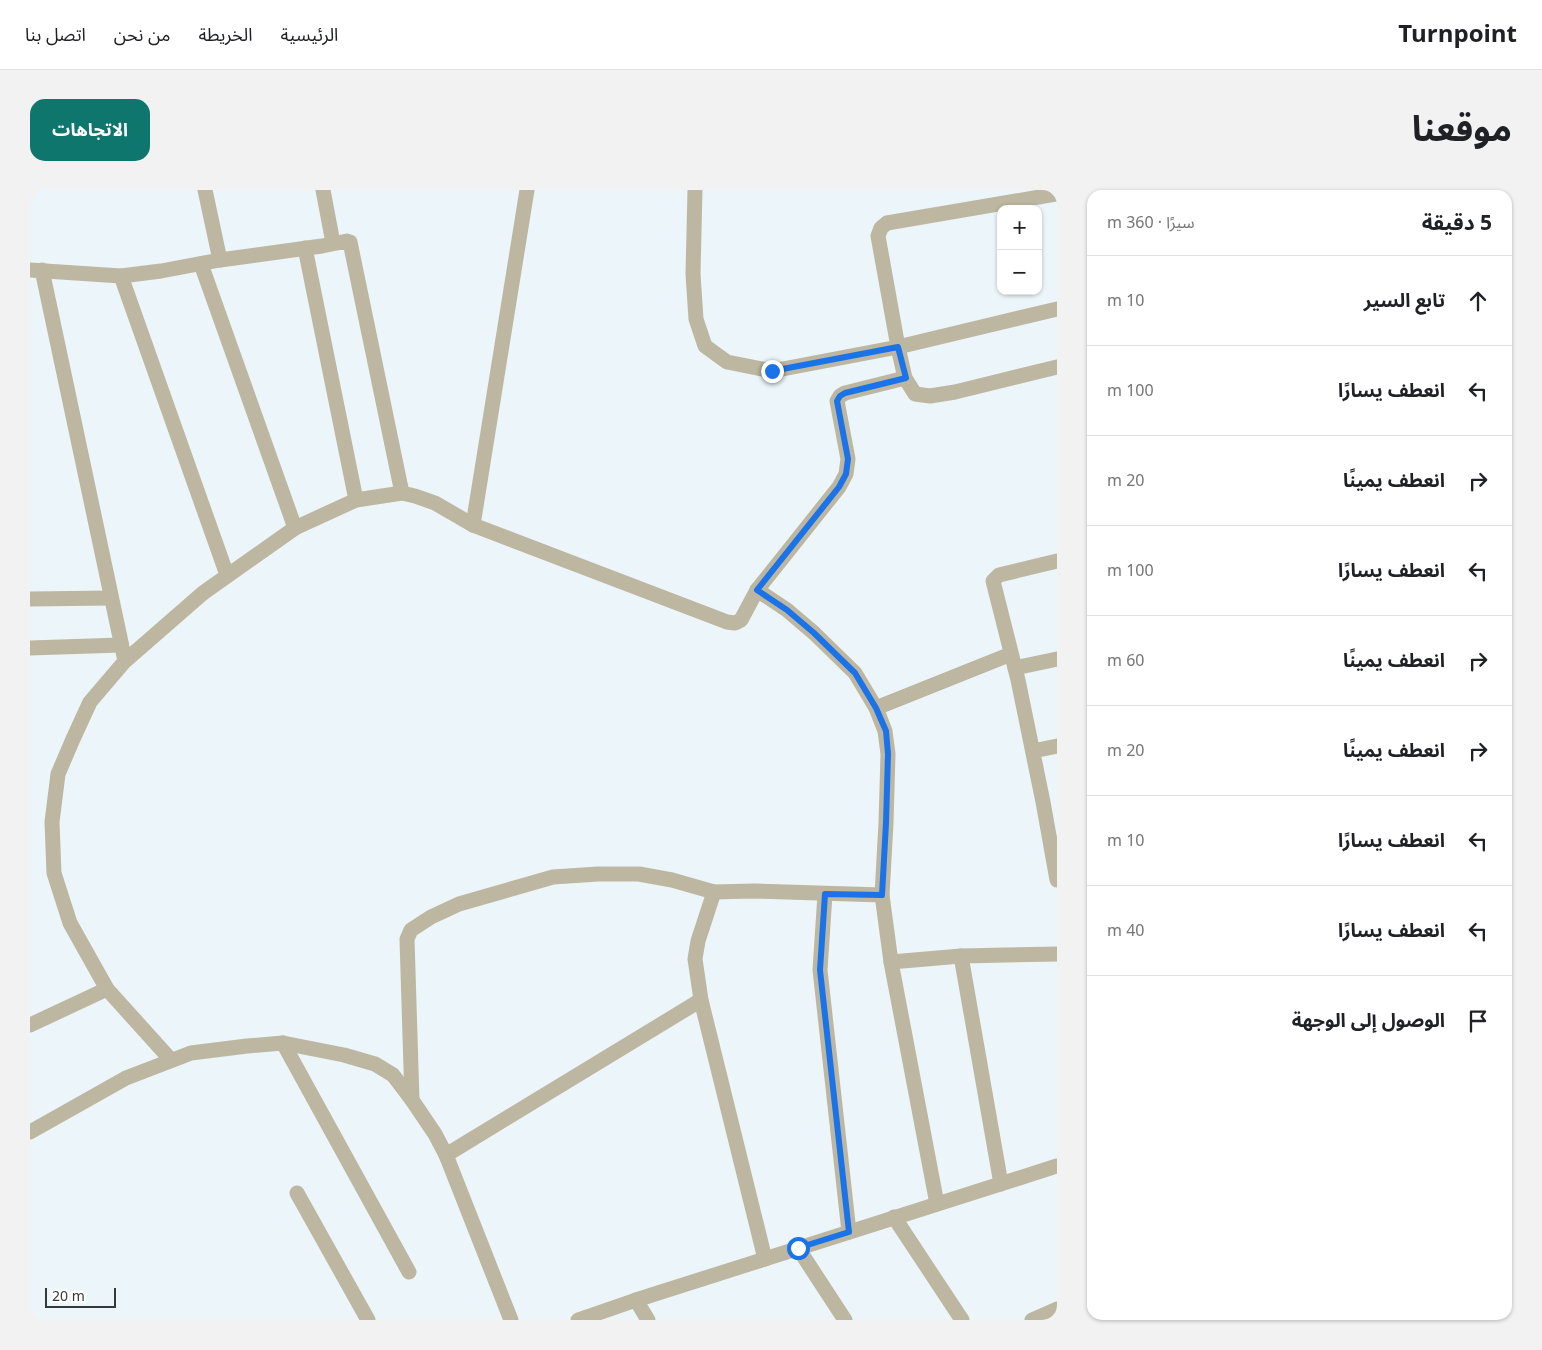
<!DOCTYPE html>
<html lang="ar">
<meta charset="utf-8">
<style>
:root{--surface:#fff;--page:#f2f2f2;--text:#202124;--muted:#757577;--line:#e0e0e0;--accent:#0f766e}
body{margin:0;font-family:Georgia,"Noto Sans Arabic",serif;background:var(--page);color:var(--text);direction:rtl}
.controls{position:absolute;right:15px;top:15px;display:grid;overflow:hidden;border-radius:10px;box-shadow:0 1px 4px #0004}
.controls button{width:45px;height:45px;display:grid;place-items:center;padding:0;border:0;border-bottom:1px solid var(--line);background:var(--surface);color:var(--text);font:25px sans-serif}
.scale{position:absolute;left:15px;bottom:12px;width:71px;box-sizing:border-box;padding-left:5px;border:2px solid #35393a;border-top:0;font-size:14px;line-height:18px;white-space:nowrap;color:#35393a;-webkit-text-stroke:4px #fff;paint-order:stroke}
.stop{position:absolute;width:15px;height:15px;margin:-11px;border:4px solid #1a73e8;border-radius:50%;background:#fff}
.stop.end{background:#1a73e8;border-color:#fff;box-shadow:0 1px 5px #0008}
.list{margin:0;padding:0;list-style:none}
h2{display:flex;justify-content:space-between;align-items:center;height:65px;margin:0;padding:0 20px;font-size:21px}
h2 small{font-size:16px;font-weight:400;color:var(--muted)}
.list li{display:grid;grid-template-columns:32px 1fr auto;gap:15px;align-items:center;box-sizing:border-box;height:90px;padding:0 20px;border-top:1px solid var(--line)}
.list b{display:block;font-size:19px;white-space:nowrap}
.list em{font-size:16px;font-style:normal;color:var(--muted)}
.icon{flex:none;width:28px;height:28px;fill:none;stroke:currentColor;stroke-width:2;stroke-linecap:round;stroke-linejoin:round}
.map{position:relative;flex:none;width:1027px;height:1130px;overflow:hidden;direction:ltr;border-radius:15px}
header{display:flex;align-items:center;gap:30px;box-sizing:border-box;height:70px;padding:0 25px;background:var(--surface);border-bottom:1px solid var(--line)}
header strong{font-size:24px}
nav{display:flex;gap:28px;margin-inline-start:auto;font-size:18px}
.intro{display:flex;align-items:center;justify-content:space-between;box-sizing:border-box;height:120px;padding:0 30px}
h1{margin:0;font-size:35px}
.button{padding:12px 22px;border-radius:15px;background:var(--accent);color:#fff;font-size:18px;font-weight:700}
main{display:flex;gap:30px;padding:0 30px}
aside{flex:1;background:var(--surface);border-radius:15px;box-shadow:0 1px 4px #0004}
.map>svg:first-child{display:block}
</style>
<header>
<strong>Turnpoint</strong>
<nav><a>الرئيسية</a><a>الخريطة</a><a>من نحن</a><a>اتصل بنا</a></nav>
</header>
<div class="intro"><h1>موقعنا</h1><a class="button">الاتجاهات</a></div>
<main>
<aside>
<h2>5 دقيقة<small>سيرًا · 360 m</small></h2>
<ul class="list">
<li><svg class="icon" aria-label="ahead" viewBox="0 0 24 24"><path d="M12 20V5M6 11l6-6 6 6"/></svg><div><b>تابع السير</b></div><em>10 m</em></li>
<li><svg class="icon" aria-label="left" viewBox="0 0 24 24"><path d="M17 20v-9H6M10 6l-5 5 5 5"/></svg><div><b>انعطف يسارًا</b></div><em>100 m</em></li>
<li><svg class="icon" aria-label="right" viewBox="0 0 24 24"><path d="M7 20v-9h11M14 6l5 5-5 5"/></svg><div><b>انعطف يمينًا</b></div><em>20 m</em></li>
<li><svg class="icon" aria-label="left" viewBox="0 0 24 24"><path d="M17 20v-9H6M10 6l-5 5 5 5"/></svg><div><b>انعطف يسارًا</b></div><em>100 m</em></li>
<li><svg class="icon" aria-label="right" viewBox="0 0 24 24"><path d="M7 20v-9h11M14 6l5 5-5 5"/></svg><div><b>انعطف يمينًا</b></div><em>60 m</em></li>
<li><svg class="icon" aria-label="right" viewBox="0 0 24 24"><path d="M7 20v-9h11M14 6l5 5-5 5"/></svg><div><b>انعطف يمينًا</b></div><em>20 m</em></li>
<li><svg class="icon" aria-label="left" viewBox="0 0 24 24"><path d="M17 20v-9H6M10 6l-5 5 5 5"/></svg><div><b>انعطف يسارًا</b></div><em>10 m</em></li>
<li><svg class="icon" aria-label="left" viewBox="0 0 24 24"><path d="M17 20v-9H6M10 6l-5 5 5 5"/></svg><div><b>انعطف يسارًا</b></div><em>40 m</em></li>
<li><svg class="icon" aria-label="arrive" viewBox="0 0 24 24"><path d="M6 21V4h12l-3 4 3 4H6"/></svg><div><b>الوصول إلى الوجهة</b></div></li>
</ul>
</aside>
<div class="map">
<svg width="1027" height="1130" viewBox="0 0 1027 1130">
<rect width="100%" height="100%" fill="#ecf5f9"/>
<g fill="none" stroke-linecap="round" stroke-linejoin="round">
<g stroke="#bdb7a1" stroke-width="15">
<path d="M175,0L190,70"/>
<path d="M293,0L303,53"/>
<path d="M665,0L663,84L666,129L675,156L697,172L742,181L868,157L1027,119"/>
<path d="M1027,4L857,33L851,38L848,46L868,157L875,188L885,204L900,206L925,202L1027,177"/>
<path d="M275,58L326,310"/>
<path d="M171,74L265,338"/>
<path d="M0,80L91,86L131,81L190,70L292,56L317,51L320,52L372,303"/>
<path d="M12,80L95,471"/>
<path d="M91,86L197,385"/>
<path d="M443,335L497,0"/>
<path d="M1027,371L969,385L963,391L988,490L1013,612L1027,690"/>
<path d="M727,400L757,420L784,443L825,483L846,518L855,541L858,564L856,633L852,705L861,772L907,1014"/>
<path d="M0,409L81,408"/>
<path d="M0,458L91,455"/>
<path d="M985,478L1027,469"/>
<path d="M846,518L981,464"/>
<path d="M1003,561L1027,556"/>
<path d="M684,702L668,751L665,769L671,810L735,1069"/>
<path d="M795,704L790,780L819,1042"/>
<path d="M931,766L971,994"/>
<path d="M861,772L931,766L1027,764"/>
<path d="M0,835L77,799"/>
<path d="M253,853L379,1082"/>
<path d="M141,870L77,799L40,733L24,683L22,632L28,584L43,549L60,512L95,471L173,403L265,338L326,310L372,303L385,306L405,313L443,335L697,432L705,433L711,430L727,400L809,297L816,284L818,269L807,211L810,206L815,203L875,188"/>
<path d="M382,910L377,749L381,740L401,727L429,714L523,687L568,684H609L642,690L684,702L724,701L852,705"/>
<path d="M0,942L96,888L161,863L217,856L253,853L314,865L345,874L363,885L382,910L405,944L416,965L481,1130"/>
<path d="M416,965L671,810"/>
<path d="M267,1003L338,1130"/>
<path d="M864,1027L932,1130"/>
<path d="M768,1058L815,1130"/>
<path d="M606,1110L618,1130"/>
<path d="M548,1130L606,1110L1027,976"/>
<path d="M1002,1130L1027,1119"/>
</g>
</g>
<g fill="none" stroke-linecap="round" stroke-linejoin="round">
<path stroke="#1a73e8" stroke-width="6" d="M742,181L868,157L876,188L815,203L810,206L807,211L818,269L816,284L809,297L727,400L757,420L784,443L825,483L846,518L856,541L858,564L856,633L852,705L795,704L790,780L819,1042L768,1058"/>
</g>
</svg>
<div class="controls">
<button>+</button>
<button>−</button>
</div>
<div class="scale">20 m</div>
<div class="stop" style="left:768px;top:1058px"></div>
<div class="stop end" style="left:742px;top:181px"></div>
</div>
</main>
